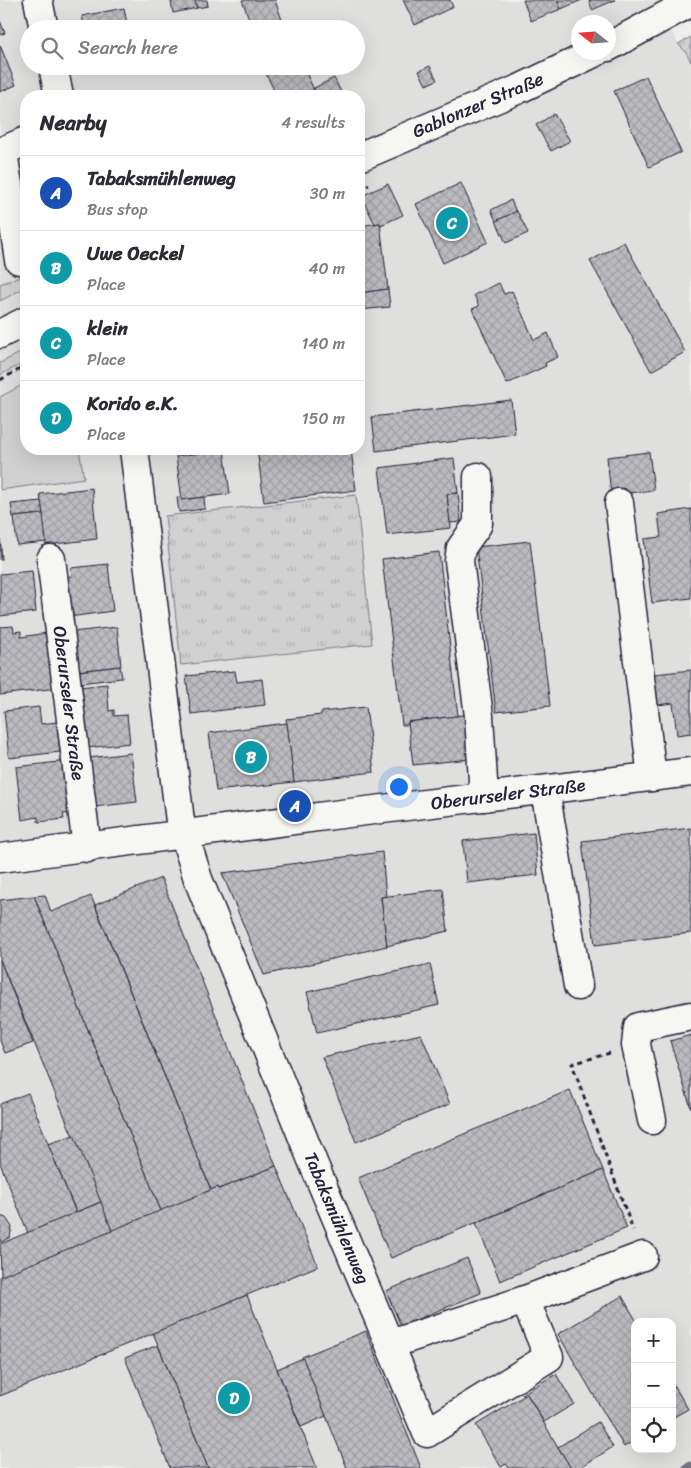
<!DOCTYPE html>
<meta charset="utf-8">
<style>
:root{--surface:#fff;--page:#f7f7f7;--text:#2b2b33;--muted:#7c7c81;--line:#e1e1e2;--accent:#0f766e}
body{margin:0;font-family:Sriracha,sans-serif;background:var(--page);color:var(--text)}
.controls{position:absolute;right:15px;bottom:15px;display:grid;overflow:hidden;border-radius:10px;box-shadow:0 5px 20px #0002}
.controls button{width:45px;height:45px;display:grid;place-items:center;padding:0;border:0;border-bottom:1px solid var(--line);background:var(--surface);color:var(--text);font:25px sans-serif}
.compass{position:absolute;left:571px;top:15px;width:45px;height:45px;border-radius:50%;background:var(--surface);box-shadow:0 5px 20px #0002;rotate:287deg}
.you{position:absolute;left:398px;top:786px;width:18px;height:18px;margin:-12px;border:4px solid #fff;border-radius:50%;background:#1a73e8;box-shadow:0 0 0 8px #1a73e833}
.badge{display:grid;place-items:center;width:32px;height:32px;border-radius:50%;background:var(--accent);color:#fff;font-size:16px;font-weight:700}
.pin{position:absolute;translate:-50% -50%;border:2px solid #fff;box-shadow:0 1px 5px #0006}
.list{margin:0;padding:0;list-style:none}
h2{display:flex;justify-content:space-between;align-items:center;height:65px;margin:0;padding:0 20px;font-size:21px}
h2 small{font-size:16px;font-weight:400;color:var(--muted)}
.list li{display:grid;grid-template-columns:32px 1fr auto;gap:15px;align-items:center;box-sizing:border-box;height:75px;padding:0 20px;border-top:1px solid var(--line)}
.list b{display:block;font-size:19px;white-space:nowrap}
.list p{margin:0;font-size:16px;white-space:nowrap;color:var(--muted)}
.list em{font-size:16px;font-style:normal;color:var(--muted)}
.icon{flex:none;width:28px;height:28px;fill:none;stroke:currentColor;stroke-width:2;stroke-linecap:round;stroke-linejoin:round}
.map{position:relative;flex:none;width:691px;height:1468px;overflow:hidden}
.search{position:absolute;background:var(--surface);box-shadow:0 5px 20px #0002;left:20px;top:20px;width:345px;height:55px;display:flex;align-items:center;gap:12px;box-sizing:border-box;padding:0 18px;border-radius:28px;color:var(--muted);font-size:19px}
.panel{position:absolute;background:var(--surface);box-shadow:0 5px 20px #0002;left:20px;top:90px;width:345px;height:365px;border-radius:20px}
.map>svg:first-child{display:block}
</style>
<div class="map">
<svg width="691" height="1468" viewBox="0 0 691 1468">
<defs>
<pattern id="grass-tufts" width="24" height="20" patternUnits="userSpaceOnUse" patternTransform="scale(1.25)"><rect width="24" height="20" fill="#d0d0d1"/><path d="M3 7l-1-3M5 7V3M7 7l1-3M15 17l-1-3M17 17v-4M19 17l1-3" fill="none" stroke="#b2b2b4"/></pattern>
<pattern id="building-cross-hatch" width="8" height="8" patternUnits="userSpaceOnUse" patternTransform="scale(1.25)"><rect width="8" height="8" fill="#bbbbbf"/><path d="M0 0l8 8M0 8l8-8" fill="none" stroke="#a0a0a5"/></pattern>
</defs>
<rect width="100%" height="100%" fill="#eeeeeb"/>
<filter id="ink" filterUnits="userSpaceOnUse"><feTurbulence type="fractalNoise" baseFrequency=".02" numOctaves="2"/><feDisplacementMap in="SourceGraphic" scale="10" xChannelSelector="R" yChannelSelector="G"/><feConvolveMatrix kernelMatrix="1 2 1 2 8 2 1 2 1" color-interpolation-filters="sRGB"/></filter>
<g filter="url(#ink)">
<path fill="#dfdfde" fill-rule="evenodd" d="M0,0H658L678,44L686,52L691,62V1468H0ZM578,22H608V52H578ZM29,29H356V66H29ZM26,96H359V449H26ZM635,1322H672V1449H635Z"/>
<g fill="url(#grass-tufts)" stroke="#797986">
<path d="M691,37V62L686,52L678,44Z"/>
<path d="M26,274V287L0,301V284Z"/>
<path d="M26,350V362L0,375V363Z"/>
<path d="M356,495L372,644L181,665L165,516Z"/>
</g>
<path fill="#d0d0d1" stroke="#797986" d="M26,383V449H79L84,478L0,490V397Z"/>
<g fill="none" stroke-linecap="round" stroke-linejoin="round">
<path stroke="#727281" stroke-width="9" d="M687,1468L691,1466"/>
</g>
<g fill="url(#building-cross-hatch)" stroke="#22223b">
<path d="M178,0H195L197,8L173,13L171,2Z"/>
<path d="M195,0H207L208,6L197,8Z"/>
<path d="M242,0H275L283,23L270,29H253Z"/>
<path d="M403,0H450L453,7L415,25Z"/>
<path d="M523,0H557L561,9L531,21Z"/>
<path d="M557,0H582L561,9Z"/>
<path d="M589,0H615L592,10Z"/>
<path d="M124,8L128,29H85L82,16Z"/>
<path d="M228,19L230,29H187Z"/>
<path d="M0,21L5,33L0,35Z"/>
<path d="M282,23L285,29H270Z"/>
<path d="M0,45L16,85L0,92Z"/>
<path d="M262,66H303L314,90L300,96H277Z"/>
<path d="M430,66L437,80L426,85L419,71Z"/>
<path d="M646,76L681,152L649,167L614,91Z"/>
<path d="M334,78L343,96H318L314,88Z"/>
<path d="M554,114L570,141L551,151L536,125Z"/>
<path d="M461,183L488,242L443,263L416,204Z"/>
<path d="M388,184L403,215L381,225L380,223L375,224L361,196Z"/>
<path d="M511,200L516,212L496,221L491,210Z"/>
<path d="M517,211L528,233L506,243L496,221Z"/>
<path d="M380,223L388,289L359,293V226Z"/>
<path d="M624,242L685,352L651,371L590,261Z"/>
<path d="M499,283L504,294L512,291L534,340L548,333L558,357L545,363L546,366L507,384L472,309L479,306L474,295Z"/>
<path d="M388,289L390,307L359,310V293Z"/>
<path d="M511,400L515,434L376,451L372,417Z"/>
<path d="M257,449H351L356,490L264,502Z"/>
<path d="M224,450L230,494L182,500L176,456Z"/>
<path d="M649,452L654,490L611,495L607,457Z"/>
<path d="M454,458L458,493L447,494L451,528L387,535L379,468Z"/>
<path d="M92,488L97,539L46,545L40,494Z"/>
<path d="M458,493L461,522L450,523L447,494Z"/>
<path d="M181,497L182,500L204,497L205,509L179,512L177,498Z"/>
<path d="M41,501L43,514L13,517L11,504Z"/>
<path d="M691,509V598L652,603L644,539L661,537L658,514Z"/>
<path d="M43,514L46,542L17,545L14,517Z"/>
<path d="M0,536L2,560H0Z"/>
<path d="M530,541L550,706L496,712L476,547Z"/>
<path d="M439,552L458,716L408,722V725H402L382,559Z"/>
<path d="M108,564L113,611L69,617L65,577L72,576L71,568Z"/>
<path d="M32,571L36,612L0,616V574Z"/>
<path d="M13,626L14,632L21,631V637L47,633L57,688L0,695V627Z"/>
<path d="M117,627L121,666L77,671L72,632Z"/>
<path d="M120,666L122,678L80,683L79,671Z"/>
<path d="M691,670V733L677,735L673,703L658,705L654,674Z"/>
<path d="M235,671L237,682L262,679L265,705L191,714L186,676Z"/>
<path d="M107,684L109,711L114,710V716L127,715L130,743L87,748L80,687Z"/>
<path d="M39,707L41,724L57,722L60,752L9,758L4,711Z"/>
<path d="M366,707L374,772L294,782L286,719L321,715V712Z"/>
<path d="M464,715L469,759L413,765L408,722Z"/>
<path d="M287,723L294,782L216,791L209,733Z"/>
<path d="M131,753L137,802L94,807L89,758Z"/>
<path d="M67,761L74,813L63,814L64,819L38,822V817L22,820L16,767Z"/>
<path d="M691,828V933L595,945L582,841Z"/>
<path d="M534,833L538,875L467,883L463,841Z"/>
<path d="M382,852L386,897H381L387,946L264,975L222,873Z"/>
<path d="M161,878L276,1166L219,1189L218,1187L211,1190L95,905Z"/>
<path d="M443,889L448,931L387,946L381,897Z"/>
<path d="M45,895L51,912L91,896L211,1190L161,1211L34,896Z"/>
<path d="M34,896L161,1211L112,1231L0,960V900Z"/>
<path d="M0,960L33,1043L5,1053L0,1041Z"/>
<path d="M430,964L439,1005L317,1033L307,992Z"/>
<path d="M421,1034L450,1104L356,1142L322,1057Z"/>
<path d="M691,1035V1108L670,1041Z"/>
<path d="M570,1090L603,1170L391,1258L358,1178Z"/>
<path d="M28,1093L76,1213L28,1233L0,1163V1104Z"/>
<path d="M74,1135L101,1202L76,1212L48,1144Z"/>
<path d="M276,1166L318,1266L0,1396V1276L218,1187L219,1189Z"/>
<path d="M603,1170L627,1228L500,1281L476,1223Z"/>
<path d="M101,1202L112,1231L1,1276L0,1244Z"/>
<path d="M0,1216L6,1218L12,1227L10,1237L1,1242H0Z"/>
<path d="M467,1258L481,1293L401,1326L386,1291Z"/>
<path d="M247,1295L277,1369L317,1468H208L158,1345L153,1333Z"/>
<path d="M622,1296L637,1322H635V1440L624,1447L558,1334Z"/>
<path d="M366,1331L421,1468H347L302,1357Z"/>
<path d="M158,1345L208,1468H170L125,1358Z"/>
<path d="M303,1358L326,1416L301,1427L277,1369Z"/>
<path d="M556,1374L574,1404L544,1422L527,1394L524,1396L522,1394Z"/>
<path d="M672,1382L688,1409L672,1418Z"/>
<path d="M527,1394L558,1447L571,1468H509L506,1464L501,1467L476,1425Z"/>
<path d="M598,1422L613,1447L579,1468H571L558,1447Z"/>
</g>
<g fill="none" stroke-linecap="round" stroke-linejoin="round">
<g stroke="#22223b" stroke-width="31">
<g id="minor">
<path d="M38,0L44,29"/>
<path d="M53,66L59,96"/>
<path d="M3,151L19,260"/>
<path d="M0,152L26,141"/>
<path d="M134,449L180,821L198,879L314,1165L427,1433L549,1357L525,1300"/>
<path d="M478,477V524L461,548L459,561L479,716L484,797"/>
<path d="M619,503L652,777"/>
<path d="M51,559L87,848"/>
<path d="M545,790L578,986"/>
<path d="M0,858L341,814L691,772"/>
<path d="M652,1120L636,1045L638,1027L691,1016"/>
<path d="M391,1344L525,1300L643,1256"/>
</g>
</g>
<g stroke="#22223b" stroke-width="31">
<g id="major">
<path d="M608,47L691,2"/>
<path d="M359,157L519,89L596,52"/>
<path d="M0,334L26,321"/>
</g>
</g>
<g stroke="#22223b" stroke-width="3" stroke-dasharray="5 4" stroke-linecap="butt">
<path d="M359,190L369,185"/>
<path d="M0,380L26,366"/>
<path d="M610,1053L572,1064L633,1230"/>
</g>
<use href="#minor" stroke="#f6f6f2" stroke-width="28"/>
<use href="#major" stroke="#f6f6f2" stroke-width="28"/>
</g>
</g>
<g text-anchor="middle" stroke-width="4" stroke-linejoin="round" paint-order="stroke">
<g font-size="18" fill="#22223b" stroke="#f6f6f2">
<text transform="translate(478 105) rotate(-23)" y="6">Gablonzer Straße</text>
<text transform="translate(69 703) rotate(83)" y="6">Oberurseler Straße</text>
<text transform="translate(508 794) rotate(-7)" y="6">Oberurseler Straße</text>
<text transform="translate(337 1218) rotate(67)" y="6">Tabaksmühlenweg</text>
</g>
</g>
</svg>
<div class="controls">
<button>+</button>
<button>−</button>
<button><svg class="icon" aria-label="locate" viewBox="0 0 24 24"><circle cx="12" cy="12" r="6"/><path d="M12 2v4M12 18v4M2 12h4M18 12h4"/></svg></button>
</div>
<svg class="compass" viewBox="-18 -18 36 36"><path d="M0-13l5 13h-10z" fill="#e53935"/><path d="M0 13l5-13h-10z" fill="#7c7c81"/></svg>
<div class="you"></div>
<div class="pin badge" style="left:295px;top:806px;background:#1a4fb4">A</div>
<div class="pin badge" style="left:251px;top:757px;background:#0f9aa8">B</div>
<div class="pin badge" style="left:452px;top:223px;background:#0f9aa8">C</div>
<div class="pin badge" style="left:234px;top:1398px;background:#0f9aa8">D</div>
<div class="search"><svg class="icon" aria-label="search" viewBox="0 0 24 24"><circle cx="10" cy="10" r="6"/><path d="M15 15l6 6"/></svg>Search here</div>
<section class="panel">
<h2>Nearby<small>4 results</small></h2>
<ul class="list">
<li><span class="badge" style="background:#1a4fb4">A</span><div><b>Tabaksmühlenweg</b><p>Bus stop</p></div><em>30 m</em></li>
<li><span class="badge" style="background:#0f9aa8">B</span><div><b>Uwe Oeckel</b><p>Place</p></div><em>40 m</em></li>
<li><span class="badge" style="background:#0f9aa8">C</span><div><b>klein</b><p>Place</p></div><em>140 m</em></li>
<li><span class="badge" style="background:#0f9aa8">D</span><div><b>Korido e.K.</b><p>Place</p></div><em>150 m</em></li>
</ul>
</section>
</div>
